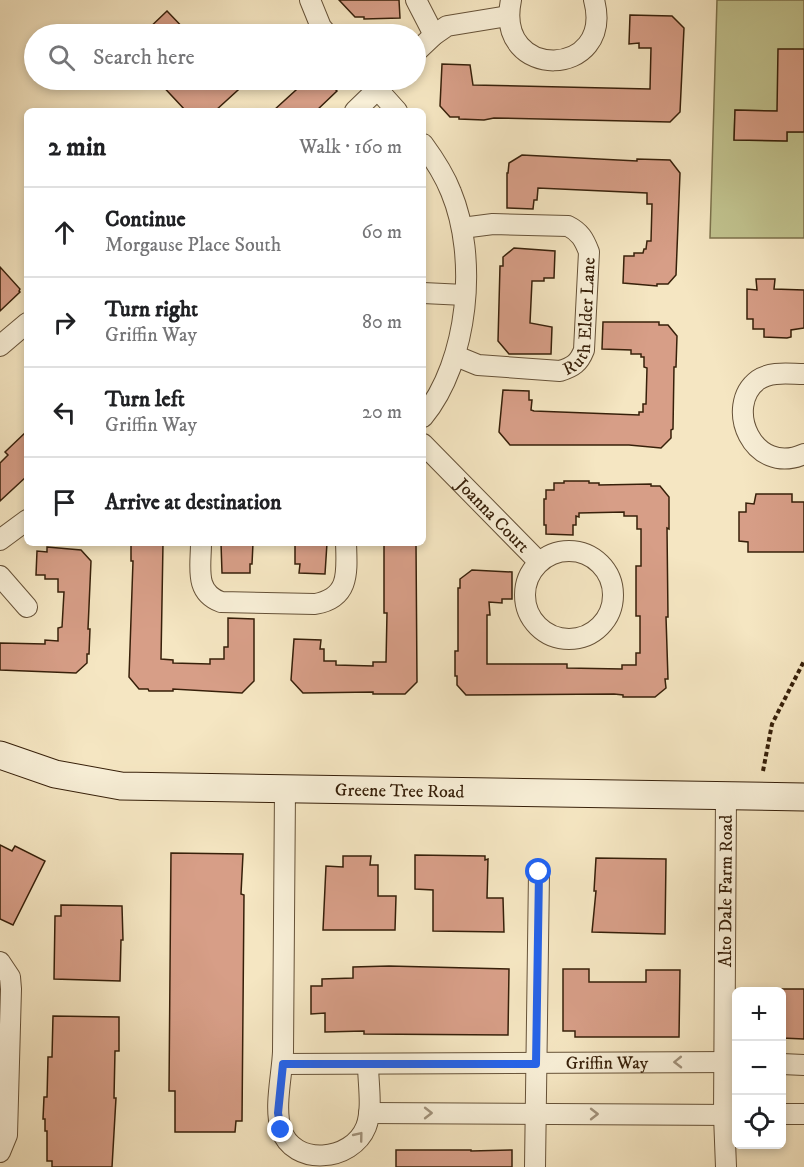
<!DOCTYPE html>
<meta charset="utf-8">
<style>
:root{--surface:#fff;--page:#f2f2f2;--text:#202124;--muted:#757577;--line:#e0e0e0}
body{margin:0;font-family:"IM FELL DW Pica",serif;background:var(--page);color:var(--text)}
.controls{position:absolute;right:18px;bottom:18px;display:grid;overflow:hidden;border-radius:9px;box-shadow:0 3px 9px #0003}
.controls button{width:54px;height:54px;display:grid;place-items:center;padding:0;border:0;border-bottom:2px solid var(--line);background:var(--surface);color:var(--text);font:30px sans-serif}
.stop{position:absolute;width:18px;height:18px;margin:-14px;border:4px solid #2563eb;border-radius:50%;background:#fff}
.stop.end{background:#2563eb;border-color:#fff;box-shadow:0 2px 6px #0008}
.list{margin:0;padding:0;list-style:none}
h2{display:flex;justify-content:space-between;align-items:center;height:78px;margin:0;padding:0 24px;font-size:26px}
h2 small{font-size:20px;font-weight:400;color:var(--muted)}
.list li{display:grid;grid-template-columns:39px 1fr auto;gap:18px;align-items:center;box-sizing:border-box;height:90px;padding:0 24px;border-top:2px solid var(--line)}
.list b{display:block;font-size:22px;white-space:nowrap}
.list p{margin:0;font-size:20px;white-space:nowrap;color:var(--muted)}
.list em{font-size:20px;font-style:normal;color:var(--muted)}
.icon{flex:none;width:33px;height:33px;fill:none;stroke:currentColor;stroke-width:2;stroke-linecap:round;stroke-linejoin:round}
.map{position:relative;flex:none;width:804px;height:1167px;overflow:hidden}
.search{position:absolute;background:var(--surface);box-shadow:0 3px 9px #0003;left:24px;top:24px;width:402px;height:66px;display:flex;align-items:center;gap:15px;box-sizing:border-box;padding:0 21px;border-radius:33px;color:var(--muted);font-size:22px}
.panel{position:absolute;background:var(--surface);box-shadow:0 3px 9px #0003;left:24px;top:108px;width:402px;height:438px;border-radius:9px}
.map>svg:first-child{display:block}
</style>
<div class="map">
<svg width="804" height="1167" viewBox="0 0 804 1167">
<rect width="100%" height="100%" fill="#f5e6c2"/>
<filter id="stains"><feTurbulence type="fractalNoise" baseFrequency=".00333" numOctaves="4"/><feColorMatrix values="0 0 0 0 .2 0 0 0 0 .09 0 0 0 0 .02 0 0 0 .5 -.17"/></filter>
<radialGradient id="worn" r=".72"><stop offset=".6" stop-color="#630" stop-opacity="0"/><stop offset="1" stop-color="#630" stop-opacity=".3"/></radialGradient>
<path fill="#c1c38f" stroke="#7c724c" stroke-width="1.5" d="M717,0H804V49L777,111L735,110L734,140L787,141V132H804V238H710Z"/>
<g fill="#d79e87" stroke="#37200a" stroke-width="1.5">
<path d="M339,0H399L400,18L364,19V17H355Z"/>
<path d="M167,11L189,34H143Z"/>
<path d="M630,15L672,16L684,28L680,112L670,122L494,118L484,120L459,119V117H450L440,106L442,64L470,65L473,85L650,89L651,48H639V43L629,44Z"/>
<path d="M778,49H804V132H787V141L734,140L735,110L777,111Z"/>
<path d="M157,80H249L215,111H186Z"/>
<path d="M307,80H326L337,91L316,111H273Z"/>
<path d="M522,155L637,161V159L670,160L680,173L676,275L668,284H657V286L623,283L624,256H634V253H643L644,249H646L647,241H651L652,204H647V193L538,188L537,200H534L533,209L507,208V173H508L509,163Z"/>
<path d="M514,248L555,251L554,278H544V281H532L530,323L552,327L551,354H509L498,341L500,266H503V257Z"/>
<path d="M0,267L20,289L19,291L20,292L0,311Z"/>
<path d="M756,279H775L774,289L804,290V328L791,330V337L787,338L764,337V329H753V319H747V289L757,290Z"/>
<path d="M603,322H659V325H668L677,336L676,367H674L673,429L671,430V438L661,448L629,445H510L499,432L503,390L529,391V400H532L531,410L534,411L639,415V412H643V404H646L647,368L644,367V357H641V354H631V350L602,349Z"/>
<path d="M27,431V476L0,501V463L8,455L5,452Z"/>
<path d="M564,481H589V483H599V485L651,484V486H660L669,497V529L667,528L668,617H666L668,679H665L666,688L655,697H623V695L614,694L466,695L457,685V676H455V651H458V588H460V579L472,570L512,572V599H502V603L489,602L490,615H487V664H567V668L622,669V665H636V653H640V616H636V566H641V529H637V516H624V512L579,513V517L576,516V525H573V535L546,534V525H544V499H546V490H554V483H564Z"/>
<path d="M756,494H792V502H804V552H748V542L739,541V512H746V503L754,504Z"/>
<path d="M131,543H163L161,659L173,660V663L210,664V659H224V647H228V618L254,619V681L242,693L173,689V691H149L148,689H139L129,677L133,561H131Z"/>
<path d="M221,543H253L252,564H250V573H222Z"/>
<path d="M295,543H327L325,574L299,573L300,564H295Z"/>
<path d="M384,543H416L417,682L405,694H373V692L303,693L291,680L294,639L321,640L320,649H324V661H336V665L373,666V662H386L387,613H384Z"/>
<path d="M47,547L81,550L91,561L88,629H90L89,654H87V663L76,673L0,670V643L45,644V640L58,641V628L62,627L64,592H58V579H45V575H36L37,551L47,552Z"/>
<path d="M0,845L12,851L15,846L45,861L13,925L0,919Z"/>
<path d="M171,853L243,854L241,894L244,895L242,1121H236L235,1132H175V1091H169Z"/>
<path d="M415,855L485,856V860L488,859L487,898H503L504,932L433,931V890L415,889Z"/>
<path d="M343,856H371L370,865H378V896H396L395,930H323L326,866L343,867Z"/>
<path d="M596,858L666,859L665,934L592,932L596,891H594Z"/>
<path d="M61,905L122,906L123,940H121L120,981L54,979L55,916H61Z"/>
<path d="M389,966L509,969L508,1035L364,1034V1031L325,1032V1013L311,1014V986H322V979L353,978V967Z"/>
<path d="M563,969H589V982H646V970H680L679,1037H575V1031H563Z"/>
<path d="M782,989H804V1039L782,1038Z"/>
<path d="M53,1016L119,1017V1051H115L114,1098H116L112,1167H52V1161H47V1131H45V1119H43L44,1097H47L48,1057H52Z"/>
<path d="M396,1150H471V1151L512,1150V1167H396Z"/>
</g>
<g fill="none" stroke-linecap="round" stroke-linejoin="round">
<g stroke="#665238" stroke-width="22">
<g id="street">
<path d="M310,0L321,27L327,34"/>
<path d="M416,0L434,35"/>
<path d="M511,0C494,82 615,79 594,0"/>
<path d="M416,52L434,35L447,26L508,16"/>
<path d="M370,81L397,111"/>
<path d="M355,111L387,80"/>
<path d="M423,144C434,159 444,174 451,192C478,257 469,361 423,417"/>
<path d="M423,293L465,295"/>
<path d="M0,346L27,323"/>
<path id="s1" d="M456,356L478,365L560,371C573,367 579,363 584,350L589,252C584,239 580,232 568,226L493,224L462,228"/>
<path d="M804,374C789,374 771,371 758,380C723,406 753,477 804,454"/>
<path id="s2" d="M423,444L539,562"/>
<path d="M0,540L27,520"/>
<path d="M201,543C201,567 194,592 221,602L315,604C350,598 347,572 346,543"/>
<circle cx="569" cy="595" r="44"/>
<path d="M0,576L27,607"/>
<path d="M285,789C284,877 284,965 283,1052C282,1075 274,1108 281,1129C293,1167 352,1162 366,1127C373,1109 368,1083 368,1064"/>
<path d="M0,962L10,977L11,989L7,1135L0,1152"/>
<path id="s3" d="M283,1064L736,1062"/>
<path d="M782,1064L804,1065"/>
<path d="M369,1113L735,1115"/>
<path d="M782,1114H804"/>
<path d="M535,1167L539,872"/>
<path id="s4" d="M726,1167L724,1115L726,795"/>
</g>
</g>
<g stroke="#37200a" stroke-width="29">
<g id="secondary">
<path id="s5" d="M0,755L55,774L121,786L804,797"/>
</g>
</g>
<path stroke="#37200a" stroke-width="4" stroke-dasharray="4.5 3" stroke-linecap="butt" d="M763,771L772,724L804,661"/>
<use href="#street" stroke="#f8efd7" stroke-width="20"/>
<use href="#secondary" stroke="#f8efd7" stroke-width="27"/>
</g>
<defs><path id="oneway-chevron" d="M-2-3.5L2.5 0L-2 3.5" fill="none" stroke-width="1.6" stroke-linecap="round" stroke-linejoin="round" transform="scale(1.5)"/></defs>
<g stroke="#a1927b">
<use href="#oneway-chevron" transform="translate(678 1062) rotate(179)"/>
<use href="#oneway-chevron" transform="translate(428 1113)"/>
<use href="#oneway-chevron" transform="translate(594 1114)"/>
<use href="#oneway-chevron" transform="translate(359 1136) rotate(-51)"/>
</g>
<g fill="none" stroke-linecap="round" stroke-linejoin="round">
<path stroke="#2563eb" stroke-width="8" d="M281,1130L278,1113L283,1064H536L539,872"/>
</g>
<g text-anchor="middle" stroke-width="4.5" stroke-linejoin="round" paint-order="stroke">
<g font-size="18" fill="#37200a" stroke="#f8efd7">
<text dy="6" stroke="none"><textPath href="#s1" startOffset="171">Ruth Elder Lane</textPath></text>
<text dy="6" stroke="none"><textPath href="#s2" startOffset="100">Joanna Court</textPath></text>
<text dy="6" stroke="none"><textPath href="#s5" startOffset="404">Greene Tree Road</textPath></text>
<text dy="6" stroke="none"><textPath href="#s4" startOffset="276">Alto Dale Farm Road</textPath></text>
<text dy="6" stroke="none"><textPath href="#s3" startOffset="324">Griffin Way</textPath></text>
</g>
</g>
<rect width="100%" height="100%" filter="url(#stains)"/>
<rect width="100%" height="100%" fill="url(#worn)"/>
</svg>
<div class="controls">
<button>+</button>
<button>−</button>
<button><svg class="icon" aria-label="locate" viewBox="0 0 24 24"><circle cx="12" cy="12" r="6"/><path d="M12 2v4M12 18v4M2 12h4M18 12h4"/></svg></button>
</div>
<div class="stop" style="left:539px;top:872px"></div>
<div class="stop end" style="left:281px;top:1130px"></div>
<div class="search"><svg class="icon" aria-label="search" viewBox="0 0 24 24"><circle cx="10" cy="10" r="6"/><path d="M15 15l6 6"/></svg>Search here</div>
<section class="panel">
<h2>2 min<small>Walk · 160 m</small></h2>
<ul class="list">
<li><svg class="icon" aria-label="ahead" viewBox="0 0 24 24"><path d="M12 20V5M6 11l6-6 6 6"/></svg><div><b>Continue</b><p>Morgause Place South</p></div><em>60 m</em></li>
<li><svg class="icon" aria-label="right" viewBox="0 0 24 24"><path d="M7 20v-9h11M14 6l5 5-5 5"/></svg><div><b>Turn right</b><p>Griffin Way</p></div><em>80 m</em></li>
<li><svg class="icon" aria-label="left" viewBox="0 0 24 24"><path d="M17 20v-9H6M10 6l-5 5 5 5"/></svg><div><b>Turn left</b><p>Griffin Way</p></div><em>20 m</em></li>
<li><svg class="icon" aria-label="arrive" viewBox="0 0 24 24"><path d="M6 21V4h12l-3 4 3 4H6"/></svg><div><b>Arrive at destination</b></div></li>
</ul>
</section>
</div>
